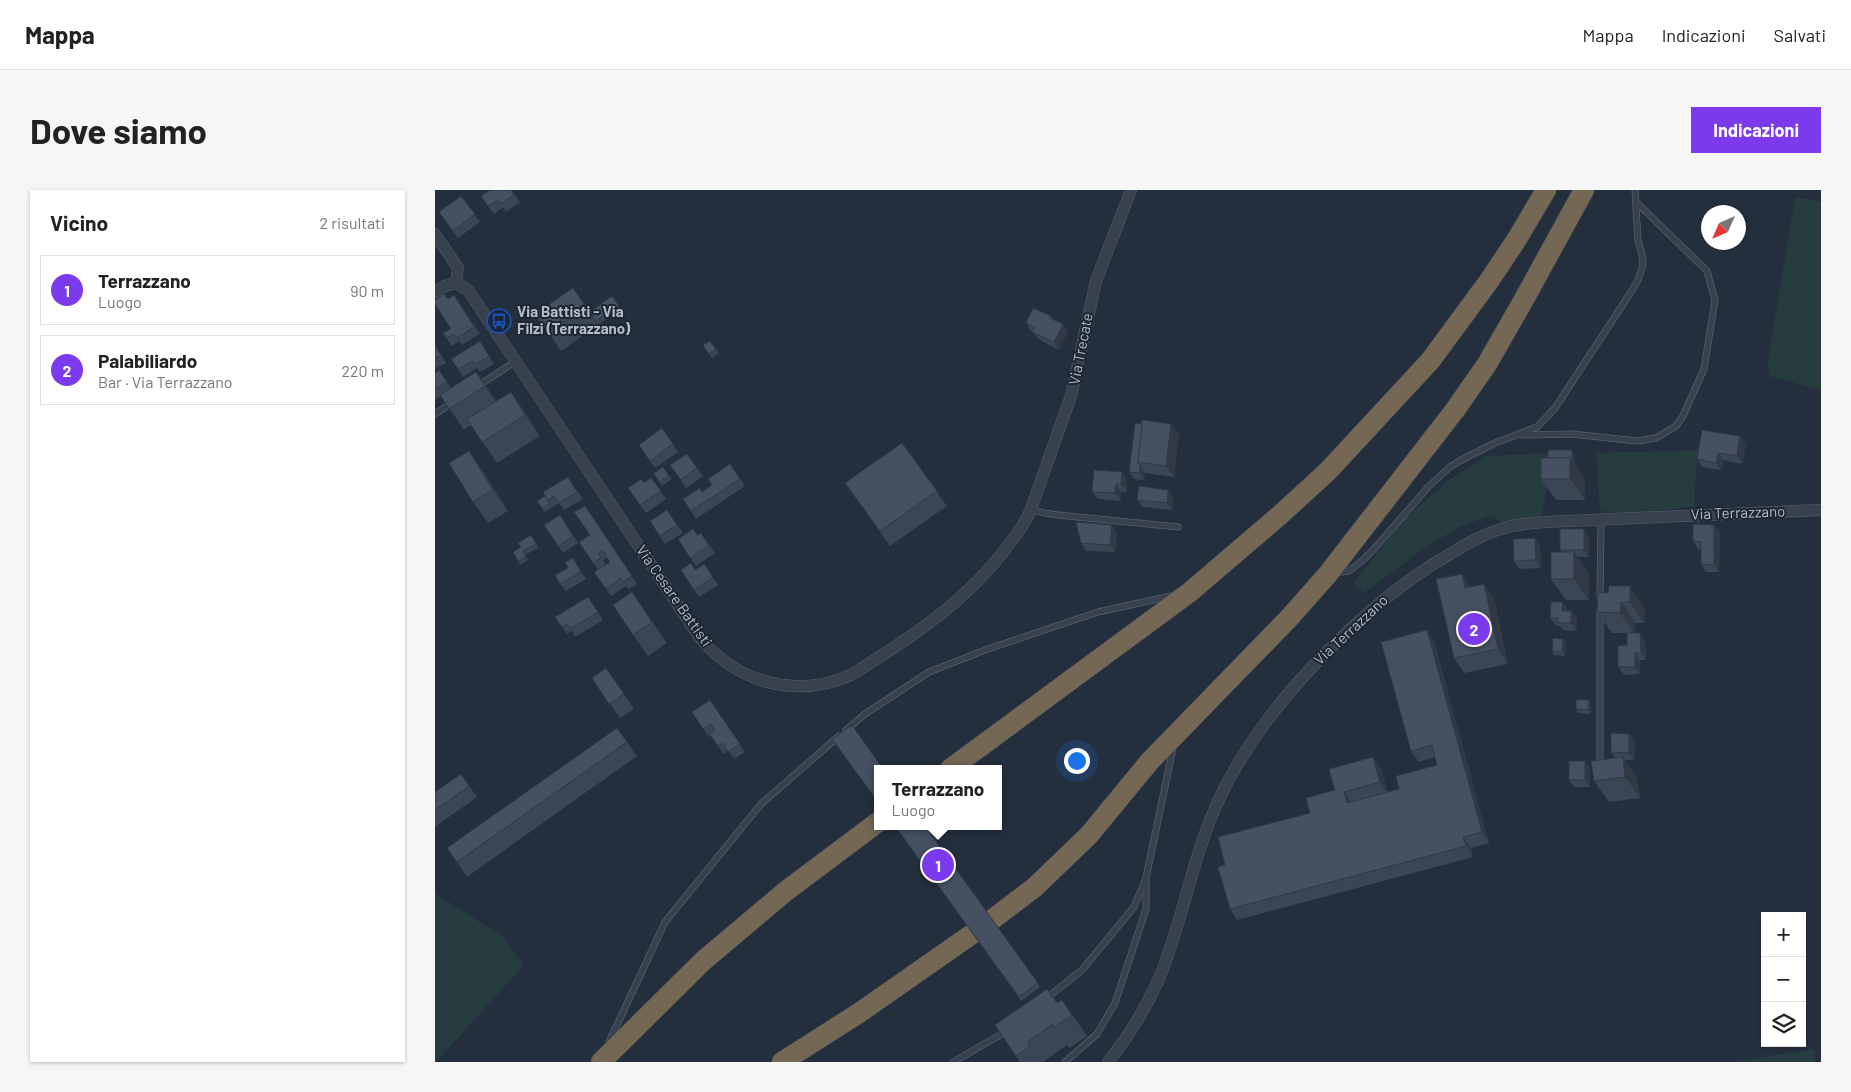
<!DOCTYPE html>
<html lang="it">
<meta charset="utf-8">
<style>
:root{--surface:#fff;--page:#f6f6f6;--text:#222;--muted:#767676;--line:#e0e0e0;--accent:#7c3aed}
body{margin:0;font-family:Barlow,sans-serif;background:var(--page);color:var(--text)}
.controls{position:absolute;right:15px;bottom:15px;display:grid;overflow:hidden;border-radius:0px;box-shadow:0 1px 4px #0004}
.controls button{width:45px;height:45px;display:grid;place-items:center;padding:0;border:0;border-bottom:1px solid var(--line);background:var(--surface);color:var(--text);font:25px sans-serif}
.compass{position:absolute;left:1266px;top:15px;width:45px;height:45px;border-radius:50%;background:var(--surface);box-shadow:0 1px 4px #0004;rotate:225deg}
.you{position:absolute;left:641px;top:570px;width:18px;height:18px;margin:-12px;border:4px solid #fff;border-radius:50%;background:#1a73e8;box-shadow:0 0 0 8px #1a73e833}
.badge{display:grid;place-items:center;width:32px;height:32px;border-radius:50%;background:var(--accent);color:#fff;font-size:16px;font-weight:700}
.pin{position:absolute;translate:-50% -50%;border:2px solid #fff;box-shadow:0 1px 5px #0006}
.popup{position:absolute;left:439px;top:575px;width:128px;height:65px;box-sizing:border-box;display:grid;place-content:center;border-radius:0px;background:var(--surface);filter:drop-shadow(0 1px 4px #0005);font-size:16px;white-space:nowrap;color:var(--muted)}
.popup b{font-size:19px;color:var(--text)}
.popup::after{content:'';position:absolute;left:50%;top:100%;margin-left:-10px;border:10px solid transparent;border-top-color:var(--surface)}
.list{margin:0;padding:0;list-style:none}
h2{display:flex;justify-content:space-between;align-items:center;height:65px;margin:0;padding:0 20px;font-size:21px}
h2 small{font-size:16px;font-weight:400;color:var(--muted)}
.list li{display:grid;grid-template-columns:32px 1fr auto;gap:15px;align-items:center;box-sizing:border-box;height:70px;margin:0 10px 10px;padding:0 10px;border:1px solid var(--line);border-radius:0px}
.list b{display:block;font-size:19px;white-space:nowrap}
.list p{margin:0;font-size:16px;white-space:nowrap;color:var(--muted)}
.list em{font-size:16px;font-style:normal;color:var(--muted)}
.icon{flex:none;width:28px;height:28px;fill:none;stroke:currentColor;stroke-width:2;stroke-linecap:round;stroke-linejoin:round}
.map{position:relative;flex:none;width:1386px;height:872px;overflow:hidden;border-radius:0px}
header{display:flex;align-items:center;gap:30px;box-sizing:border-box;height:70px;padding:0 25px;background:var(--surface);border-bottom:1px solid var(--line)}
header strong{font-size:24px}
nav{display:flex;gap:28px;margin-inline-start:auto;font-size:18px}
.intro{display:flex;align-items:center;justify-content:space-between;box-sizing:border-box;height:120px;padding:0 30px}
h1{margin:0;font-size:35px}
.button{padding:12px 22px;border-radius:0px;background:var(--accent);color:#fff;font-size:18px;font-weight:700}
main{display:flex;gap:30px;padding:0 30px}
aside{flex:1;background:var(--surface);border-radius:0px;box-shadow:0 1px 4px #0004}
.map>svg:first-child{display:block}
</style>
<header>
<strong>Mappa</strong>
<nav><a>Mappa</a><a>Indicazioni</a><a>Salvati</a></nav>
</header>
<div class="intro"><h1>Dove siamo</h1><a class="button">Indicazioni</a></div>
<main>
<aside>
<h2>Vicino<small>2 risultati</small></h2>
<ul class="list">
<li><span class="badge">1</span><div><b>Terrazzano</b><p>Luogo</p></div><em>90 m</em></li>
<li><span class="badge">2</span><div><b>Palabiliardo</b><p>Bar · Via Terrazzano</p></div><em>220 m</em></li>
</ul>
</aside>
<div class="map">
<svg width="1386" height="872" viewBox="0 0 1386 872">
<rect width="100%" height="100%" fill="#242f3e"/>
<g fill="#263c3f">
<path d="M1360,7L1386,12V200L1334,186L1333,170Z"/>
<path d="M1263,260L1260,296V316L1198,324L1165,321L1161,263Z"/>
<path d="M1115,263V278L1107,326L1067,333L1057,325L1029,335L995,354L929,403L918,394L970,328L1013,291L1051,266Z"/>
<path d="M0,703L68,747L89,775L1,872H0Z"/>
<path d="M1380,859V872H1298Z"/>
</g>
<g fill="none" stroke-linecap="round" stroke-linejoin="round">
<g stroke="#565f6c" stroke-width="7">
<g id="lane">
<path d="M43,196L81,171"/>
<path d="M0,224L18,212"/>
<path d="M1088,245L1137,244L1202,251L1221,248L1241,236L1248,226L1269,179L1280,110L1272,81L1202,13"/>
<path d="M596,319L609,323L623,325L743,337"/>
<path d="M900,383L914,381L927,371L940,358L994,296L1015,277L1026,270L1060,253L1102,237L1120,218L1196,102L1203,90L1208,75L1207,64L1203,51L1200,0"/>
<path d="M1165,408L1166,330"/>
<path d="M411,540L430,524L494,482L553,459L663,422L736,406"/>
<path d="M1165,575V420"/>
<path d="M612,808L647,780L699,717L711,688L738,558"/>
<path d="M174,852L230,732L326,614L404,546"/>
<path d="M518,872L572,841"/>
<path d="M630,872L662,844L680,813L711,719V691"/>
</g>
</g>
<g stroke="#565f6c" stroke-width="12">
<g id="street">
<path d="M0,44L23,78L21,93"/>
<path d="M0,102L10,96L21,93L33,100L265,448C303,493 361,509 416,485C474,449 534,410 574,354C583,343 591,332 596,319L636,206L661,91L696,0"/>
<path d="M673,872C693,847 710,820 723,791C747,735 756,672 781,616C805,562 840,516 880,474C921,431 964,393 1015,364C1033,353 1052,342 1073,337C1085,334 1098,333 1110,332L1386,320"/>
</g>
</g>
<g stroke="#434c59" stroke-width="21">
<g id="highway">
<path d="M515,579L755,402L845,325L893,281L995,171L1054,91L1082,49L1111,0"/>
<path d="M166,872L268,771L351,701L443,632"/>
<path d="M347,872L424,823L550,735L600,697L654,645L715,571L855,427L893,384L1020,220L1052,174L1087,113L1149,0"/>
</g>
</g>
<use href="#lane" stroke="#38414e" stroke-width="5.5"/>
<use href="#street" stroke="#38414e" stroke-width="11"/>
<use href="#highway" stroke="#746855" stroke-width="20"/>
</g>
<g fill="#3b4654" fill-rule="evenodd">
<path d="M76,0L85,12L71,22L68,17L59,24L46,6Z"/>
<path d="M26,6L45,32L23,48L4,22Z"/>
<path d="M138,98L155,122L177,106L186,119L126,161L100,124Z"/>
<path d="M19,105L45,144L27,155L24,151L17,156L8,143L16,139L13,109Z"/>
<path d="M616,126L619,130L633,141L624,160L603,149L598,141H596L591,133Z"/>
<path d="M45,151L59,174L45,182L42,178L28,187L23,179Z"/>
<path d="M275,151L284,163L277,168L268,155Z"/>
<path d="M0,154L11,173L0,179Z"/>
<path d="M4,180L16,198L41,182L61,211L76,202L105,246L62,273L36,235L29,240L6,206L0,210V183Z"/>
<path d="M707,234H736L744,245L739,287L710,283L709,290L699,289L694,282Z"/>
<path d="M227,238L243,262L220,278L204,255Z"/>
<path d="M1305,246L1311,254L1307,274L1288,270L1286,280L1267,277L1262,269Z"/>
<path d="M467,253L512,316L455,356L410,293Z"/>
<path d="M252,264L268,286L251,298L235,275Z"/>
<path d="M1139,264L1140,274L1150,289V310H1121L1106,289L1113,268Z"/>
<path d="M295,274L310,296L261,329L248,309L267,302L277,295Z"/>
<path d="M228,277L237,289L227,296L219,283Z"/>
<path d="M49,282L73,321L53,333L38,312Z"/>
<path d="M687,282L692,289V302H686V311L663,309L657,302Z"/>
<path d="M133,287L148,309L129,320L124,313L109,322L102,311L110,306Z"/>
<path d="M216,288L231,309L211,323L193,298L209,293Z"/>
<path d="M733,300L738,307L737,320L708,317L702,310Z"/>
<path d="M150,316L202,394L194,399L191,396L176,406L159,382L163,380L144,352L155,345ZM172,368L175,372L170,375L168,370Z"/>
<path d="M232,320L248,343L230,354L215,331Z"/>
<path d="M125,325L143,353L128,363L109,335Z"/>
<path d="M1149,339L1154,346V367H1142L1154,383V410H1131L1116,389L1127,362L1125,360Z"/>
<path d="M682,342L680,362L651,361L646,353Z"/>
<path d="M1285,342L1284,382H1271L1266,374V359H1263L1258,351Z"/>
<path d="M266,343L280,363L261,376L243,349L262,345Z"/>
<path d="M99,349L103,358L90,365L93,370L85,375L78,362Z"/>
<path d="M1105,356L1106,378L1084,379L1079,371Z"/>
<path d="M138,368L151,389L131,401L125,394Z"/>
<path d="M269,374L283,395L264,407L246,380H261Z"/>
<path d="M1036,397L1059,408L1073,474L1029,483L1019,468Z"/>
<path d="M197,402L232,453L213,466L198,445Z"/>
<path d="M1173,403L1210,418L1209,433H1200V443L1210,450L1211,470H1205V484L1189,485L1183,477L1192,455V443H1177L1162,422Z"/>
<path d="M153,407L168,430L140,447L137,441L132,444L120,427Z"/>
<path d="M1133,420V421L1142,428L1141,441L1128,440L1125,436L1121,435L1115,428Z"/>
<path d="M999,451L1054,653L1036,658L1038,667L802,730L795,719L790,675L875,623L900,600L946,578L952,602L964,599L1002,575L1000,567L984,572L976,561Z"/>
<path d="M1131,453L1130,466L1119,465L1117,461Z"/>
<path d="M171,478L199,519L185,528L157,488Z"/>
<path d="M275,510L310,562L299,569L293,560L288,564L276,546L274,547L257,522Z"/>
<path d="M1154,510L1156,514V524L1143,523L1141,519Z"/>
<path d="M182,538L202,566L32,687L12,658Z"/>
<path d="M1200,551L1199,570H1190L1202,588L1205,608L1174,612L1159,591L1180,568L1176,562Z"/>
<path d="M1150,571L1155,578V597H1139L1134,590Z"/>
<path d="M26,584L42,607L0,637V602Z"/>
<path d="M460,636H490L605,797L586,811Z"/>
<path d="M627,810L652,846L635,858L632,855L608,872H585L560,835L622,813Z"/>
</g>
<g fill="#303945">
<path d="M628,134L633,141L624,160L619,152Z"/>
<path d="M41,182L56,203L65,217L50,196Z"/>
<path d="M76,202L91,223L105,246L90,225Z"/>
<path d="M736,234L744,245L739,287L731,276Z"/>
<path d="M1305,246L1311,254L1307,274L1302,266Z"/>
<path d="M1137,260L1139,264L1140,274L1150,289V310L1135,289V268Z"/>
<path d="M34,261L49,282L73,321L58,300Z"/>
<path d="M1283,263L1288,270L1286,280L1281,273Z"/>
<path d="M705,276L710,283L709,290L704,283Z"/>
<path d="M687,282L692,289V302L686,294Z"/>
<path d="M681,294L686,302V311L680,303Z"/>
<path d="M733,300L738,307L737,320L732,313Z"/>
<path d="M677,335L682,342L680,362L675,355Z"/>
<path d="M1279,335L1285,342L1284,382L1279,375Z"/>
<path d="M1149,339L1154,346V367L1149,360Z"/>
<path d="M1100,348L1105,356L1106,378L1101,370Z"/>
<path d="M1139,362L1154,383V410L1139,389Z"/>
<path d="M1027,384L1037,398H1030Z"/>
<path d="M1049,394L1059,408L1073,474L1063,459Z"/>
<path d="M1195,396L1210,418L1209,433L1195,412Z"/>
<path d="M1128,412L1133,420V428L1127,421Z"/>
<path d="M1186,412L1200,433V444L1185,423Z"/>
<path d="M1136,421L1142,428L1141,441L1136,433Z"/>
<path d="M992,440L999,451L1054,653L1047,642Z"/>
<path d="M1205,443L1210,450L1211,470L1206,463Z"/>
<path d="M1128,449L1131,453L1130,466L1127,462Z"/>
<path d="M1200,463L1205,470V484L1200,477Z"/>
<path d="M1154,510L1156,514V524L1153,520Z"/>
<path d="M1194,544L1200,551L1199,570L1194,563Z"/>
<path d="M938,567L946,578L953,603L945,592Z"/>
<path d="M1188,567L1202,588L1205,608L1190,587Z"/>
<path d="M1150,571L1155,578V597L1150,590Z"/>
<path d="M909,602L917,613H912Z"/>
<path d="M1028,647L1036,658L1038,667L1031,656Z"/>
</g>
<g fill="#455162" stroke="#303945">
<path d="M55,0H76L79,5L66,14L63,10L53,16L46,6Z"/>
<path d="M26,6L40,24L18,41L4,22Z"/>
<path d="M138,98L149,114L111,140L100,124Z"/>
<path d="M9,104L13,109L19,105L39,137L22,148L19,144L12,148L8,143L16,139L0,114V110Z"/>
<path d="M177,106L184,116L161,131L155,122Z"/>
<path d="M598,118L616,126L615,128L628,134L619,152L597,142L600,137L591,133Z"/>
<path d="M45,151L54,166L40,174L37,171L23,179L16,169Z"/>
<path d="M275,151L281,160L274,164L268,155Z"/>
<path d="M0,156L6,165L0,169Z"/>
<path d="M4,180L12,192L0,199V183Z"/>
<path d="M41,182L50,196L14,219L5,205Z"/>
<path d="M76,202L90,225L47,252L32,229Z"/>
<path d="M707,230L736,234L731,276L703,272Z"/>
<path d="M700,233L707,234L703,272L705,276L704,283L694,282Z"/>
<path d="M227,238L238,254L215,271L204,255Z"/>
<path d="M1267,240L1305,246L1302,266L1283,263L1281,273L1262,269Z"/>
<path d="M467,253L502,301L445,341L410,293Z"/>
<path d="M1113,260H1137V271L1135,268H1113Z"/>
<path d="M34,261L58,300L38,312L14,273Z"/>
<path d="M252,264L262,278L246,290L235,275Z"/>
<rect x="1106" y="268" width="29" height="21"/>
<path d="M295,274L305,289L256,321L248,309L265,298L267,302L277,295L273,289Z"/>
<path d="M228,277L234,286L224,292L219,283Z"/>
<path d="M659,280L687,282L686,294H681L680,303L657,302Z"/>
<path d="M133,287L142,302L124,313L119,306L112,310L108,302Z"/>
<path d="M216,288L226,301L205,315L193,298L206,289L209,293Z"/>
<path d="M704,296L733,300L732,313L702,310Z"/>
<path d="M110,306L115,314L107,318L102,311Z"/>
<path d="M150,316L197,386L189,392L186,388L171,399L159,382L175,372L167,360L163,363L166,368L158,373L144,352L155,345L139,322Z"/>
<path d="M232,320L242,335L225,346L215,331Z"/>
<path d="M125,325L138,346L123,356L109,335Z"/>
<path d="M641,332L677,335L675,355L646,353Z"/>
<path d="M1258,334L1279,335V375L1266,374V352L1258,351Z"/>
<path d="M258,339L262,345L266,343L274,356L255,368L243,349Z"/>
<rect x="1125" y="339" width="24" height="21"/>
<path d="M96,345L101,354L88,361L91,367L83,371L78,362L86,357L83,353Z"/>
<path d="M1100,348L1101,370L1079,371L1078,349Z"/>
<rect x="1116" y="362" width="23" height="27"/>
<path d="M138,368L146,382L125,394L120,385L133,378L130,372Z"/>
<path d="M256,373L260,380L269,374L278,387L259,400L246,380Z"/>
<path d="M1027,384L1030,398L1049,394L1063,459L1019,468L1001,389Z"/>
<path d="M1174,396H1195V412H1186L1185,423L1162,422L1163,402L1173,403Z"/>
<path d="M197,402L217,432L198,445L178,415Z"/>
<path d="M153,407L163,422L135,439L132,434L127,437L120,427Z"/>
<path d="M1116,412H1128L1127,421H1136V433H1123V428H1115Z"/>
<path d="M992,440L1047,642L1028,647L1031,656L795,719L783,677L790,675L783,647L875,623L871,608L900,600L894,579L938,567L945,592L909,602L912,613L964,599L961,586L1002,575L997,555L976,561L946,452Z"/>
<path d="M1192,443H1205L1206,463H1200V477H1183V456L1192,455Z"/>
<path d="M1118,448L1128,449L1127,462L1117,461Z"/>
<path d="M171,478L189,504L174,514L157,488Z"/>
<path d="M275,510L305,554L293,562L288,553L283,556L274,543L280,540L276,534L268,539L257,522Z"/>
<path d="M1141,510H1154L1153,520L1141,519Z"/>
<path d="M417,535L448,579H443V612L397,549Z"/>
<path d="M182,538L192,552L22,672L12,658Z"/>
<path d="M1176,543L1194,544V563L1176,562Z"/>
<path d="M1188,567L1190,587L1159,591L1156,571Z"/>
<rect x="1134" y="571" width="16" height="19"/>
<path d="M26,584L34,596L0,620V602Z"/>
<path d="M460,636H490L603,793L584,807Z"/>
<path d="M612,799L622,813L627,810L637,825L620,837L618,834L592,852L595,856L581,866L560,835Z"/>
</g>
<defs>
<g id="bus-ring" transform="scale(1.25)"><circle r="9.5" fill="#1d2633" stroke="#1a4fb4" stroke-width="1.5"/><path d="M-5-6H5V4H4V6H2V4H-2V6H-4V4H-5ZM-3.5-4V0h7V-4ZM-3.5 1.2v1.5H-2V1.2ZM2 1.2v1.5H3.5V1.2Z" fill="#1a4fb4"/></g>
</defs>
<g fill-rule="evenodd">
<use href="#bus-ring" x="64" y="131"/>
</g>
<g text-anchor="middle" stroke-width="4" stroke-linejoin="round" paint-order="stroke">
<g font-size="15" font-weight="bold" fill="#b4bcc9" stroke="#1d2633" text-anchor="start">
<text x="82" y="127">Via Battisti - Via<tspan x="82" dy="17">Filzi (Terrazzano)</tspan></text>
</g>
<g font-size="15" fill="#b4bcc9" stroke="#1d2633">
<text transform="translate(646 159) rotate(-79)" y="5">Via Trecate</text>
<text transform="translate(1303 323) rotate(-2)" y="5">Via Terrazzano</text>
<text transform="translate(239 406) rotate(55)" y="5">Via Cesare Battisti</text>
<text transform="translate(916 440) rotate(-43)" y="5">Via Terrazzano</text>
</g>
</g>
</svg>
<div class="controls">
<button>+</button>
<button>−</button>
<button><svg class="icon" aria-label="layers" viewBox="0 0 24 24"><path d="M12 4l9 5-9 5-9-5zM3 14l9 5 9-5"/></svg></button>
</div>
<svg class="compass" viewBox="-18 -18 36 36"><path d="M0-13l5 13h-10z" fill="#e53935"/><path d="M0 13l5-13h-10z" fill="#767676"/></svg>
<div class="you"></div>
<div class="pin badge" style="left:503px;top:675px">1</div>
<div class="popup"><b>Terrazzano</b>Luogo</div>
<div class="pin badge" style="left:1039px;top:439px">2</div>
</div>
</main>
